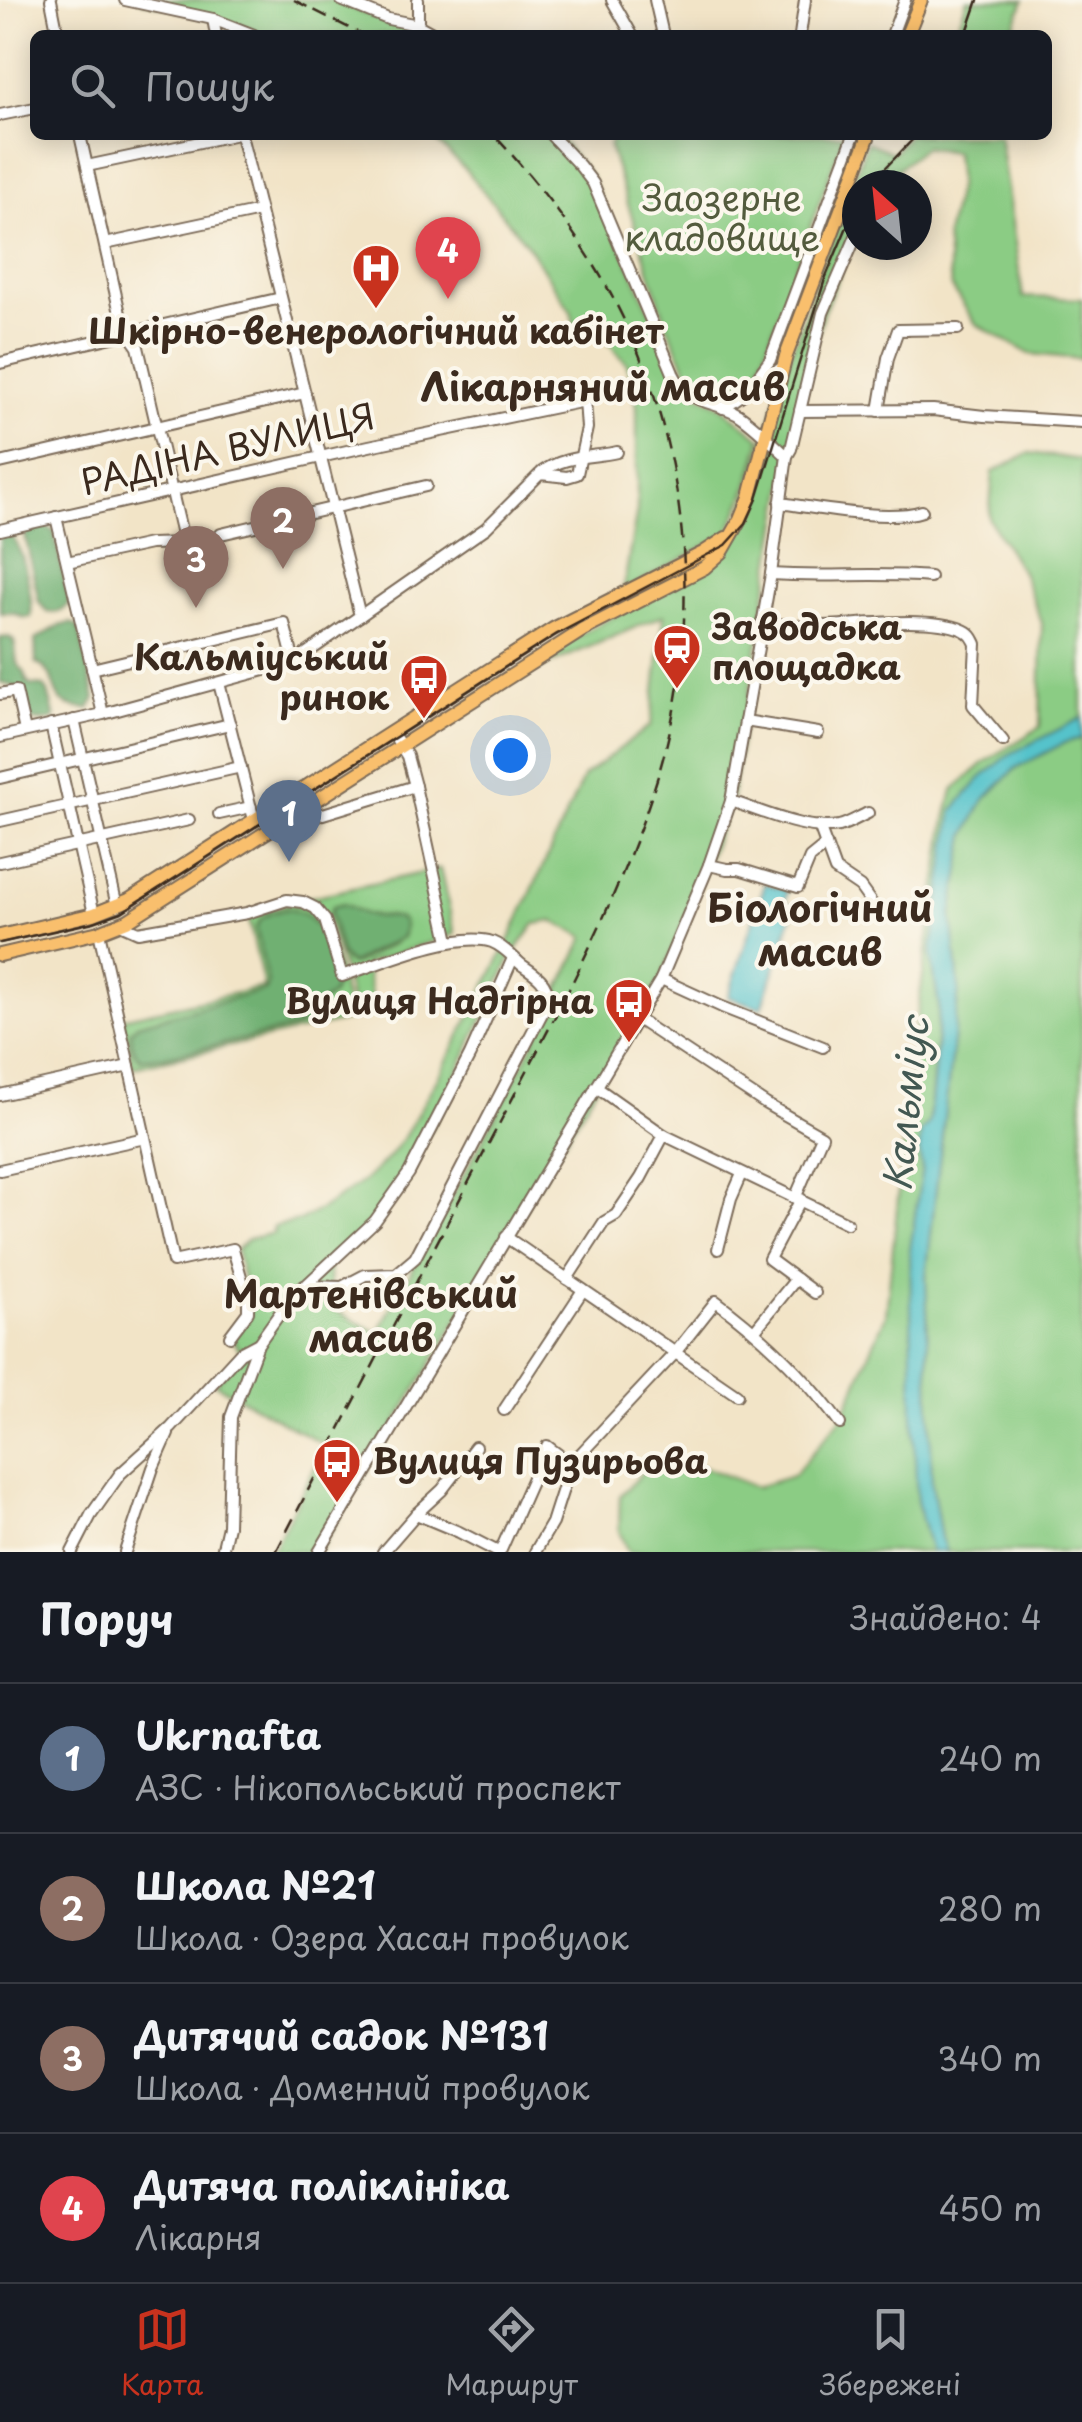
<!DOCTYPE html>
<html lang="uk">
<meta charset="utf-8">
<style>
:root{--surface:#171b24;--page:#20242c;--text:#f1f3f6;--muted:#9ea1a6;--line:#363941;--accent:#c8321e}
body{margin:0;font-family:"Playpen Sans",sans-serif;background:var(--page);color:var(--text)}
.compass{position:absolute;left:842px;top:170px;width:90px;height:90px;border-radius:50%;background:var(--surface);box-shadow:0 5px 25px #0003;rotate:333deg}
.you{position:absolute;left:510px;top:755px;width:35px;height:35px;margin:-25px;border:8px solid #fff;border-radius:50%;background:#1a73e8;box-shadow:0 0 0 15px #1a73e833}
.badge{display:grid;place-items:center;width:65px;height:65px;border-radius:50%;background:var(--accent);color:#fff;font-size:32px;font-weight:700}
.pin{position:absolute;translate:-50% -82px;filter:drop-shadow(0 2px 5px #0008)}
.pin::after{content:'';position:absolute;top:52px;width:35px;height:30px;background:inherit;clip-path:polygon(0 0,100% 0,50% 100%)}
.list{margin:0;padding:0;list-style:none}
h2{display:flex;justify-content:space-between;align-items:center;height:130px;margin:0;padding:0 40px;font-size:42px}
h2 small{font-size:32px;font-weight:400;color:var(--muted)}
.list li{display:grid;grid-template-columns:65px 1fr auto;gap:30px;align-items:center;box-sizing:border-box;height:150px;padding:0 40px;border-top:2px solid var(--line)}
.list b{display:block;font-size:38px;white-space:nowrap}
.list p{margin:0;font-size:32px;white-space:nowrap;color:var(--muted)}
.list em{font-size:32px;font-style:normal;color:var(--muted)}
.icon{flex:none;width:55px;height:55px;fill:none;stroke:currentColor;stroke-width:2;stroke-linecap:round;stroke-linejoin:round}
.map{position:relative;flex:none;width:1082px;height:1552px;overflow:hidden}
.search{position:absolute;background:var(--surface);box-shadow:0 5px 25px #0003;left:30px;right:30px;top:30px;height:110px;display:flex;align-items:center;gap:25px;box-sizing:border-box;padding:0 35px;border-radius:15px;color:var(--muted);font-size:38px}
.sheet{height:730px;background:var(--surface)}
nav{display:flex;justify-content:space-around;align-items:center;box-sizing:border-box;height:140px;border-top:2px solid var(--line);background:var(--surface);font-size:28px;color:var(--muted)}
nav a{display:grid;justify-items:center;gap:5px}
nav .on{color:var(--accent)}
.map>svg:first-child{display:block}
</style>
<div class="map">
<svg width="1082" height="1552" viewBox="0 0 1082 1552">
<rect width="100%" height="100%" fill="#fbf7ec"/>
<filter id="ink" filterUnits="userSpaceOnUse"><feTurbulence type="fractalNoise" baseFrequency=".01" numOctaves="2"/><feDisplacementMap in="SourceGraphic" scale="20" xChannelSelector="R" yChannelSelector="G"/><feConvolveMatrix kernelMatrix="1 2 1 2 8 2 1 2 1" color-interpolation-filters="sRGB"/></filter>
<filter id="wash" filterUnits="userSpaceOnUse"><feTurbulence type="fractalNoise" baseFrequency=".0048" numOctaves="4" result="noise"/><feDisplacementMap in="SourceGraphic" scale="40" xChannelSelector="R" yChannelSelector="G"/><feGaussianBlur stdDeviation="2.25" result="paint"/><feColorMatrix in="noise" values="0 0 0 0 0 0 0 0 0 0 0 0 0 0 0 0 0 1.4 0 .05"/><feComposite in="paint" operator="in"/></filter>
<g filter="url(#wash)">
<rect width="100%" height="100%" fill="#f2e4c7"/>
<g fill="#8bcc84" stroke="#637b51" stroke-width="2.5" fill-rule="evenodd">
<path d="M139,0H335L361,12L434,35H261L249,29Z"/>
<path d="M967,0H1024L1011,35H955Z"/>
<path d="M430,135H557L590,176L684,387L719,405L761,438C753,471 744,504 727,534L623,591L637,510V406L627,364L602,335L578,341L571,311L526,243L465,169Z"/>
<path d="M615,135H844L758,371L719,391L686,368L667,325L609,146Z"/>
<path d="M908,135H999L1023,297L1082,299V359L1030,354L976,324L951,286L946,235L958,185L955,152L924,147L879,185H857V234L823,313L791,449L731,801L661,979L319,1552H271L326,1446L215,1384L242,1354L232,1337L251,1313L236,1250L248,1239L274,1233L273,1227L299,1221L320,1210L365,1180L388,1158L406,1134L442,1070L508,943L584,776L651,725L664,615L505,683L584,632L704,570L742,519L780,384L867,142L893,153ZM554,921L585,937L517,1076L378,1333L330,1307L329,1260L374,1220L433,1125L512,956L535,924Z"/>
<path d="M1030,453L1082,460V718L1010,754L953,810L931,955L939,1006L929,1123L919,1151L922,1168L917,1501L931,1552H628L619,1531L620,1496L648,1466L682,1459L756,1487L793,1476L843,1416L886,1315L916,1023L946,819L953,790L985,762L1040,727L1042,623L1022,572L989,519L993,472Z"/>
<path d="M1082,738V1552H946L941,1538L932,1485L926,1276L959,989L952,915L966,835L983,801L1016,768L1066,742Z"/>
<path d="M440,869L455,934L365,964L375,1014L354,1019L345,975L327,919L303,899ZM349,906L369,916H390L394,943L356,963L350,964L345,961L330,913Z"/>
<path d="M289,903C296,905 307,906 313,910C329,921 345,999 349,1020L133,1067L122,1018L264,987L248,916ZM289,909L306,915L319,928L327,999L313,1008L306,1020L298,1027L150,1059C134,1060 131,1045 131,1031L137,1024L266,990L268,984L256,928L281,911Z"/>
</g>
<g fill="#70b072" stroke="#566d48" stroke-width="2.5">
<path d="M44,526L54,531L69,603C63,612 58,614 47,612L39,602L25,535L27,531Z"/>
<path d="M10,535C24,547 33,599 31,617L25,618L14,613H0V536Z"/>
<path d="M70,623L76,625L79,629L95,698L89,709C39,707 67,678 36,663L35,640L59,626Z"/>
<path d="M9,637L14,641L17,663L25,673L27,682L31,685L44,686L48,692L55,718C46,723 38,722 29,719L23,699L17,688L0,682V638Z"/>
<path d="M343,904C351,907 359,912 367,915C383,920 412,908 402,937L350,964L342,956L330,913L332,907Z"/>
<path d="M289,909L306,915L319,928L336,983L332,995L313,1008L306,1020L294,1028L163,1057L141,1059C133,1054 131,1041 131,1031L137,1024L266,990L268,984L256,928C261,914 276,911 289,909Z"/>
</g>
<g fill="#55c3cb" stroke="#487674" stroke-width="2.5">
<path d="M1082,718V738L1066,742L1016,768L983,801L966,835L952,915L959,989L926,1276L932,1485L941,1538L946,1552H931L917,1501L913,1416L910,1250L922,1168L919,1151L921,1132L929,1123L935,1064L939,1006L931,955L953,810L980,779L1010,754Z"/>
<path d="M765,883L788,891L784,902L795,906L762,1008L728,997Z"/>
</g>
</g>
<g filter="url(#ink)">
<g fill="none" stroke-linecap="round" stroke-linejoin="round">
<g stroke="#7b6b59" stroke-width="14">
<g id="minor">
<path d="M51,0L58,35"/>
<path d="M125,0L213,19L254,35"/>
<path d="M341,0L388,19L418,25L436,35"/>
<path d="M418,0V25"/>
<path d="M612,0L632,35"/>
<path d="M655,0L663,35"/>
<path d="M213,19L216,35"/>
<path d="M800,35L805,0"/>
<path d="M892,35L905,0"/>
<path d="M0,115L35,108"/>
<path d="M241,135L360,616"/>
<path d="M551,135L580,166L593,183L673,373C688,406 711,399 738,414C755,425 771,442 787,456"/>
<path d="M87,166L233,135"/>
<path d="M105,244L260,211"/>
<path d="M0,363L281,298"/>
<path d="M759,384V375L770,360L854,135"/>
<path d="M723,408L783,367"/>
<path d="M800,411L933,410L984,416L1082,422"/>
<path d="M879,411L888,358L898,330L958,329"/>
<path d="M0,463L305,393"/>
<path d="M542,472C565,455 590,458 617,452"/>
<path d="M780,503C816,508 889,522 922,511"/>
<path d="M56,517L103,714"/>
<path d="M0,530L369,446L585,401L587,428L577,474L567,477L540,474L486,528L294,662L103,714L0,737"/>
<path d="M221,534L426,486"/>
<path d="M67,562L150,544L184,543L138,347L126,330L121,318L80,135"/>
<path d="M771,574C824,578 877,572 930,577"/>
<path d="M762,622C781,624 799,627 818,626C853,626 939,614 967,632C973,636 973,638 976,644L973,705L1003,741"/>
<path d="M92,669L284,623L294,662"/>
<path d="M219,683L254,820"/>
<path d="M0,694L16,691L25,731"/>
<path d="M74,720L117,906"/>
<path d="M745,721L818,733"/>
<path d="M51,725L94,914"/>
<path d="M0,778L230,724"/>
<path d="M415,786L449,941"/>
<path d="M731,801C761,811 807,832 839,826C848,824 859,817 868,813"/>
<path d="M299,811L311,816L323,814L415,786L407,756L392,732"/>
<path d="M219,814L251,807"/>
<path d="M0,821L241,767"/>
<path d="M819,826L835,870L860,887L875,908"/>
<path d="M0,862L189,820"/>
<path d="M709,865L727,869H739L798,887L810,858L826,845"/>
<path d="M120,924L138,932L247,913L287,900L303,902L315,908L325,920L342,976C378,964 457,930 492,942C505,947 512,957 522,965C537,975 547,981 549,1000L415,1258L396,1274L365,1275L342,1287L304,1286"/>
<path d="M99,932L173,1262L233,1249L248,1301V1312L230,1336"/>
<path d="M661,979L722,1007L823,1047"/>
<path d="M637,1019L766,1104L822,1136L796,1196"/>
<path d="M596,1087L664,1135L847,1223"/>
<path d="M0,1095L129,1066"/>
<path d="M0,1170L145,1138"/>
<path d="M801,1199L769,1259L815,1293"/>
<path d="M506,1237L737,1395"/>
<path d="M718,1249L731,1199L742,1174"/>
<path d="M567,1279L604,1222L616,1215L641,1178L664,1135"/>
<path d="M755,1330L796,1279"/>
<path d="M504,1410L583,1290"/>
<path d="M416,1514L459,1532L498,1552"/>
<path d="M72,1552L91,1515L120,1474L171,1428L240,1353L257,1344"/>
<path d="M125,1552L153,1468L168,1434"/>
<path d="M222,1552L228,1526L231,1417L258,1344L287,1303L375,1221L409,1173L470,1055L513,958"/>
<path d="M319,1552L661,979L709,865L731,801L771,574L787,456L791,449L823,313L857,234"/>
<path d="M383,1552L416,1514L442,1490L475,1447"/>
<path d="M500,1552L547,1446L571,1464"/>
<path d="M535,1552L552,1523L571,1464L675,1353L716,1301C763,1336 805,1376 840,1424"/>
</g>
</g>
<g stroke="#7b6b59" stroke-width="16">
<g id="major">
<path d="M907,35L921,0"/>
<path d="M0,936L94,914L129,900L553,629L703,553L726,538"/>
<path d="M0,955L99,932L127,921L583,630L704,568L722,552L741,519L750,497L786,356L869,135"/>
</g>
</g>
<use href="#minor" stroke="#fff" stroke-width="10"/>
<use href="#major" stroke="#f9bf6d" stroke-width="12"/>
<g stroke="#3b2a1e" stroke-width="2.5">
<path d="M966,35L978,0"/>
<path d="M869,185L917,135"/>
<path d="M0,943L94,922L122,912L557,634L726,545L746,523L757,499L825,279L857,203"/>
</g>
<g stroke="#3b2a1e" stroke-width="2.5" stroke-dasharray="15 8" stroke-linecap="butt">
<path d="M294,0L363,35"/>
<path d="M276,1552C349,1411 423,1269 497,1128C556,1015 619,901 657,779C709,611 687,415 594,265C565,218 531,175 494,135"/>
</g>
</g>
</g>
<defs>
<g id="hospital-pin" transform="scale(2.5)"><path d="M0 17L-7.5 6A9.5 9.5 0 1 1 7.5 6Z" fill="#c8321e" stroke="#fbf7ec"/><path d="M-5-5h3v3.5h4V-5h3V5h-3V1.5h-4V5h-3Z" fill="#fff"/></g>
<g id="station-pin" transform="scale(2.5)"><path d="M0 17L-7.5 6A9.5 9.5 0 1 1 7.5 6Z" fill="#c8321e" stroke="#fbf7ec"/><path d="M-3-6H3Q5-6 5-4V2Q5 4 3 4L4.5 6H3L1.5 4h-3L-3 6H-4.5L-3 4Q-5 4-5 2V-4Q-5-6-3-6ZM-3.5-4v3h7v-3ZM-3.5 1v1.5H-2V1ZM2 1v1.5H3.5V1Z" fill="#fff"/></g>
<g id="bus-pin" transform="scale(2.5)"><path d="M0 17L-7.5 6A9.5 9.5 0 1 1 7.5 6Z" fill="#c8321e" stroke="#fbf7ec"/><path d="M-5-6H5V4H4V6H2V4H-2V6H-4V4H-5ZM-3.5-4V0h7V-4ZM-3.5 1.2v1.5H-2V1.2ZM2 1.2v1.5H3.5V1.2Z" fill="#fff"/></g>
</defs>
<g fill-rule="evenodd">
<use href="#hospital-pin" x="376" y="268"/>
<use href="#station-pin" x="677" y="648"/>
<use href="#bus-pin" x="424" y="678"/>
<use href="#bus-pin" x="629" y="1002"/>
<use href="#bus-pin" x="337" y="1462"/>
</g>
<g text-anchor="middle" stroke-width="8" stroke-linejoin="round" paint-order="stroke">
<g font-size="35" fill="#535b3d" stroke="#fbf7ec">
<text x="722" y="211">Заозерне<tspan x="722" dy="40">кладовище</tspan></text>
</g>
<g font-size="35" font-weight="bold" fill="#3b2a1e" stroke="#fbf7ec" text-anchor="start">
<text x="376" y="344" text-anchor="middle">Шкірно-венерологічний кабінет</text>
<text x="712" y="640">Заводська<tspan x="712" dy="40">площадка</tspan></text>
<text x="389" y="670" text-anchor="end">Кальміуський<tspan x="389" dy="40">ринок</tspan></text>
<text x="594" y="1014" text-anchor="end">Вулиця Надгірна</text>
<text x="372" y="1474">Вулиця Пузирьова</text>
</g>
<g font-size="35" fill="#3b2a1e" stroke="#fbf7ec">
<text transform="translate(228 450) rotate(-13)" y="12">РАДІНА ВУЛИЦЯ</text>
</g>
<g font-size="38" font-weight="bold" fill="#3b2a1e" stroke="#fbf7ec">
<text x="603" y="401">Лікарняний масив</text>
<text x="820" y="922">Біологічний<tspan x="820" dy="44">масив</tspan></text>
<text x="371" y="1308">Мартенівський<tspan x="371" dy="44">масив</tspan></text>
</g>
<g font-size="38" font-style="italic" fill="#435852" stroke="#fbf7ec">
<text transform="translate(907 1104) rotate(-84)" y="13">Кальміус</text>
</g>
</g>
</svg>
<svg class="compass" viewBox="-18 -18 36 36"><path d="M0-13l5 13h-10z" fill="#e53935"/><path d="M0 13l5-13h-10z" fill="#9ea1a6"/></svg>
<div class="you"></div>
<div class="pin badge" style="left:289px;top:862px;background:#5c6f8a">1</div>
<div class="pin badge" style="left:283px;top:569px;background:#8d6e63">2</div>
<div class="pin badge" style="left:196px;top:608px;background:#8d6e63">3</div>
<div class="pin badge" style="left:448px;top:299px;background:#e0444e">4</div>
<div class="search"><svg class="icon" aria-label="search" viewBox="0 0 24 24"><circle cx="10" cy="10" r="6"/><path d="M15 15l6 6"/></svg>Пошук</div>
</div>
<section class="sheet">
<h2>Поруч<small>Знайдено: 4</small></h2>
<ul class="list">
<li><span class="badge" style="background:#5c6f8a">1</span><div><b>Ukrnafta</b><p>АЗС · Нікопольський проспект</p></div><em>240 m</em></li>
<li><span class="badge" style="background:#8d6e63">2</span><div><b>Школа №21</b><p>Школа · Озера Хасан провулок</p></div><em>280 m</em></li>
<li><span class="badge" style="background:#8d6e63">3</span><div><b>Дитячий садок №131</b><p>Школа · Доменний провулок</p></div><em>340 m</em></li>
<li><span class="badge" style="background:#e0444e">4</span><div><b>Дитяча поліклініка</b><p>Лікарня</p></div><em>450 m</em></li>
</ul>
</section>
<nav>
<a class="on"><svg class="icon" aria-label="map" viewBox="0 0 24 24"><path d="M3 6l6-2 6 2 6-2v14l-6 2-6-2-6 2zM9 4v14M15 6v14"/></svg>Карта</a>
<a><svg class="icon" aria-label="directions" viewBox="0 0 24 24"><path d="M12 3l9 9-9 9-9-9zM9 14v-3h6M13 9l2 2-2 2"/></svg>Маршрут</a>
<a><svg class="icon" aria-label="saved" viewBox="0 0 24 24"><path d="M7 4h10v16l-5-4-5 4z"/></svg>Збережені</a>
</nav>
